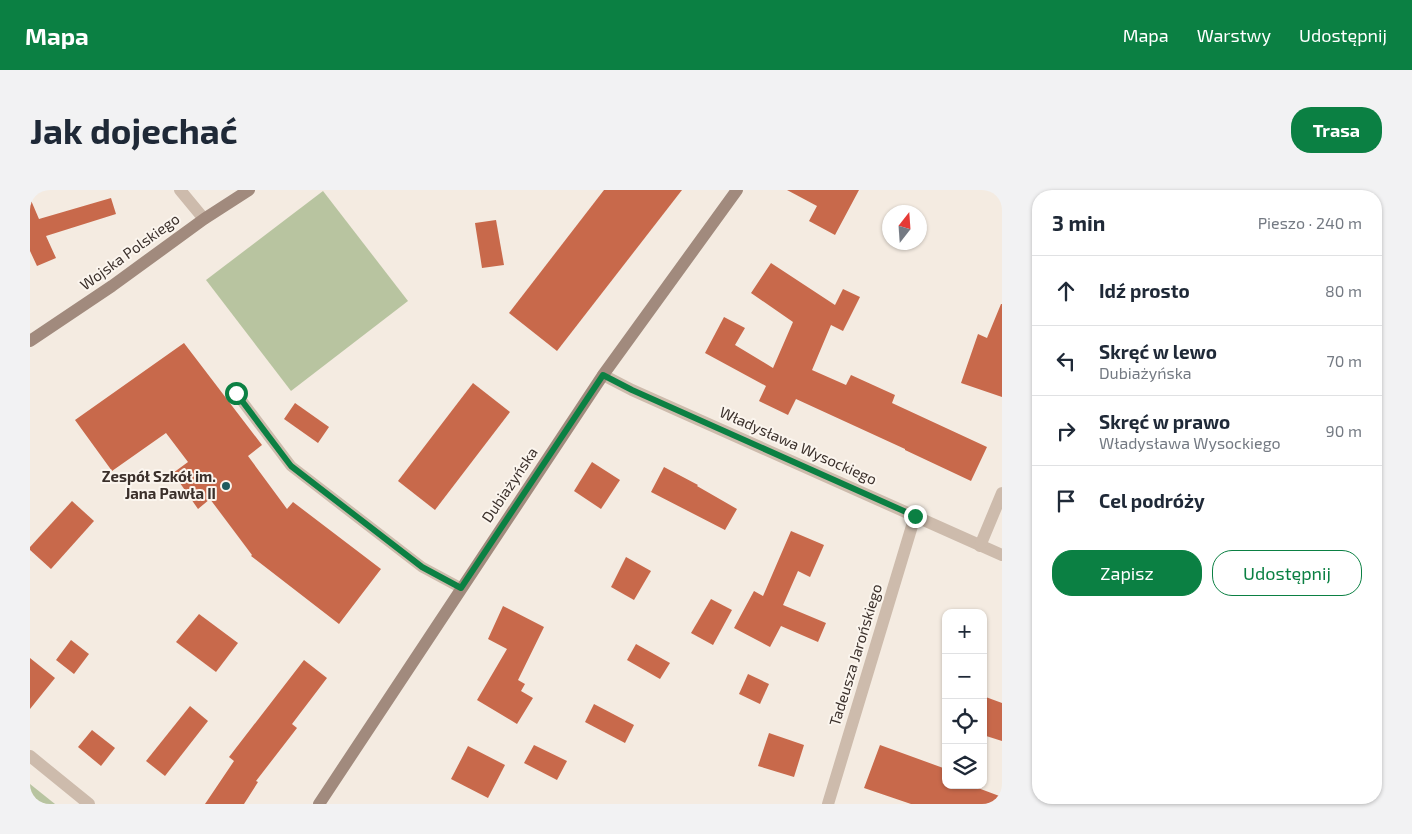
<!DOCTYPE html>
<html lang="pl">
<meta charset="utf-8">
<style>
:root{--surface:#fff;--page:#f2f2f3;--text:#1f2937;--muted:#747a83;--line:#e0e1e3;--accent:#0b8043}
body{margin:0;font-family:"Exo 2",sans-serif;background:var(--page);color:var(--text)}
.controls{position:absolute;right:15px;bottom:15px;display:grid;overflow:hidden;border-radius:10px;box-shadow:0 1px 4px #0004}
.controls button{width:45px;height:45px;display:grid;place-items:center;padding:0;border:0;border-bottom:1px solid var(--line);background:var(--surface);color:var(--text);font:25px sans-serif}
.compass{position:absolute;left:852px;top:15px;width:45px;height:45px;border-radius:50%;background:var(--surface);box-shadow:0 1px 4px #0004;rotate:17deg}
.stop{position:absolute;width:15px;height:15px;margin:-11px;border:4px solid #0b8043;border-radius:50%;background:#fff}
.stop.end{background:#0b8043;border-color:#fff;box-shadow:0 1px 5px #0008}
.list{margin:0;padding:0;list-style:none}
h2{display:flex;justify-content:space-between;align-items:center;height:65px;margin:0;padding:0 20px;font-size:21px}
h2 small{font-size:16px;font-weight:400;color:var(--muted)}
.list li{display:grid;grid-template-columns:32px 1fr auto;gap:15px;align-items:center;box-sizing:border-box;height:70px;padding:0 20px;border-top:1px solid var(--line)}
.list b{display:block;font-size:19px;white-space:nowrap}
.list p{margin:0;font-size:16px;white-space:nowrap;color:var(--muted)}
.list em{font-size:16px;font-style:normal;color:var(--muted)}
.actions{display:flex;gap:10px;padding:15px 20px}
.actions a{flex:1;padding:11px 0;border:1px solid var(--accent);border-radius:20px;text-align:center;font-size:18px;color:var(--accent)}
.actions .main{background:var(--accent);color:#fff}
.icon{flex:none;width:28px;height:28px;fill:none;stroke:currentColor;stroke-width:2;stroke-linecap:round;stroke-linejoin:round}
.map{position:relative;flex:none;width:972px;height:614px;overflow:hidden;border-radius:20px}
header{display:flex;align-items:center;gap:30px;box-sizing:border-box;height:70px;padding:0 25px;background:var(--accent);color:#fff}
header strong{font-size:24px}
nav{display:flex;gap:28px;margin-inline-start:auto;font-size:18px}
.intro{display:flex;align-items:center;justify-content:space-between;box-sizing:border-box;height:120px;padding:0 30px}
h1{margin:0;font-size:35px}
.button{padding:12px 22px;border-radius:20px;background:var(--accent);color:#fff;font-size:18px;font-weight:700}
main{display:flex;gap:30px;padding:0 30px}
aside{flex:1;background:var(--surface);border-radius:20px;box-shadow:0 1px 4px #0004}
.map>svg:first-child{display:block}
</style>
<header>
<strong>Mapa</strong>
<nav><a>Mapa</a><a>Warstwy</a><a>Udostępnij</a></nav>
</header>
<div class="intro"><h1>Jak dojechać</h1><a class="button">Trasa</a></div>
<main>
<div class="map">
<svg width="972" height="614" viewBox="0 0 972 614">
<rect width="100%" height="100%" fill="#f4ebe1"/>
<g fill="#b8c4a0">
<path d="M293,1L378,111L261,201L176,90Z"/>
<path d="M0,594L25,614H0Z"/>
</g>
<g fill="#c8694b">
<path d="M574,0H652L527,161L479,123Z"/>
<path d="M757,0H829L805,45L779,31L787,16Z"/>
<path d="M0,8L9,29L81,8L86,24L16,46L26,68L7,76L0,61Z"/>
<path d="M466,30L474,75L452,78L445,33Z"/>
<path d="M741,73L805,115L813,99L830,107L813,141L801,135L782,180L816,195L821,185L865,205L862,213L957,257L941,291L875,260V259L766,209L758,225L729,211L736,196L675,163L694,127L715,138L705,155L743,178L763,132L721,103Z"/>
<path d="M971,114H972V207L931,193L948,144L957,148Z"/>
<path d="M154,153L232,255L218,266L257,319L263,312L351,379L309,434L221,366L222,365L180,309L168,319L143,283L158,272L136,243L82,281L45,230Z"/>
<path d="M443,193L480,222L405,320L368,291Z"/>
<path d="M265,213L299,237L288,253L254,229Z"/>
<path d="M562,272L590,290L571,319L544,301Z"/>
<path d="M634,277L668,295L667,296L707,319L695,340L621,302Z"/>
<path d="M42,311L64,331L21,379L0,360V357Z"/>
<path d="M761,341L794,355L780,387L768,381L753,415L796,433L788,452L751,436L740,457L704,438L724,401L733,406Z"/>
<path d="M596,367L621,381L604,410L581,397Z"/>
<path d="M681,409L702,420L683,455L661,443Z"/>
<path d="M473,416L514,437L488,490L495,494L491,501L503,508L487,534L447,510L477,459L458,449Z"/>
<path d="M169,424L208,453L186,482L146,452Z"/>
<path d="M41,450L59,464L44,484L26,470Z"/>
<path d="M606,454L640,473L630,489L597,470Z"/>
<path d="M0,468L25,488L0,519Z"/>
<path d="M274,470L297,488L262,534L267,538L226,591L228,592L214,614H175L204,571L199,567Z"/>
<path d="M718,484L739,494L730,514L709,504Z"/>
<path d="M953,506L972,513V551L953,545Z"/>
<path d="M564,514L604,535L595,553L555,532Z"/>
<path d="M160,516L178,531L135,586L116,571Z"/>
<path d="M62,540L85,558L71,576L48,557Z"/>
<path d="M739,543L774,555L764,587L728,576Z"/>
<path d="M504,555L537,571L527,590L494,573Z"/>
<path d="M850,555L916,579V595H940L972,607V614H881L834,598Z"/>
<path d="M438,556L475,575L458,608L421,589Z"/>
</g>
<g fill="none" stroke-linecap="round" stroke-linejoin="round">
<path stroke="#cdbbac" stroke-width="11" d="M206,203L261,276L392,377L431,398"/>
<g stroke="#cdbbac" stroke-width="12">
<path d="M150,0L174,29"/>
<path d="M573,185L602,200L972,365"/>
<path d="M950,356L972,303"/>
<path d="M0,566L59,614"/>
<path d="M798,614L885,326"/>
</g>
<g stroke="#a18a7d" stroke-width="12">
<path d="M0,151L82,96L174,29L219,0"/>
<path d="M289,614L573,185L707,0"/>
</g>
</g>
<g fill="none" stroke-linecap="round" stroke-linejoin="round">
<path stroke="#0b8043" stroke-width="6" d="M206,203L261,276L392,377L431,398L573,185L602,200L885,326"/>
</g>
<circle fill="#1f5a5e" stroke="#fbf5ee" stroke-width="2" cx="196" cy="296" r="5"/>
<g text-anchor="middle" stroke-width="4" stroke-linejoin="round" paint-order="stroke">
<g font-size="15" fill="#3b302b" stroke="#fbf5ee">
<text transform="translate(100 62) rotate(-36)" y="5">Wojska Polskiego</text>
<text transform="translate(768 256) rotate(24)" y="5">Władysława Wysockiego</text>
<text transform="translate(480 295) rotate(-56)" y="5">Dubiażyńska</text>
<text transform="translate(826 465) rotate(-73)" y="5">Tadeusza Jarońskiego</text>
</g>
<g font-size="15" font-weight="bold" fill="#3b302b" stroke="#fbf5ee" text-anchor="end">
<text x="186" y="292">Zespół Szkół im.<tspan x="186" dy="17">Jana Pawła II</tspan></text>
</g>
</g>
</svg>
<div class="controls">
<button>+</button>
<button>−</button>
<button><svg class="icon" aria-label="locate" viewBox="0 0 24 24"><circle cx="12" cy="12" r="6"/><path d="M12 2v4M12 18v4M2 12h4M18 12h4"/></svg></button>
<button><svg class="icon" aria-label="layers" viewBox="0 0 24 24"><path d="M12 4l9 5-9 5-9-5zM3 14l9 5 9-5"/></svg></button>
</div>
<svg class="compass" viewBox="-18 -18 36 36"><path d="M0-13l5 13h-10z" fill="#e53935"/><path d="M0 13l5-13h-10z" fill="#747a83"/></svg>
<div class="stop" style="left:206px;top:203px"></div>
<div class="stop end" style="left:885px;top:326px"></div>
</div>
<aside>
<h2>3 min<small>Pieszo · 240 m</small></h2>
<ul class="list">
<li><svg class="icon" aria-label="ahead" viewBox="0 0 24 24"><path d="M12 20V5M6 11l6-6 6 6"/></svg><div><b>Idź prosto</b></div><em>80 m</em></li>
<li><svg class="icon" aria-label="left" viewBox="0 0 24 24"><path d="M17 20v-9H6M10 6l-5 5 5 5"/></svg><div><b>Skręć w lewo</b><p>Dubiażyńska</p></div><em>70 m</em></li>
<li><svg class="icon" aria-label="right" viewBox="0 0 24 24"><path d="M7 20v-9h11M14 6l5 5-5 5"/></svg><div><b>Skręć w prawo</b><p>Władysława Wysockiego</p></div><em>90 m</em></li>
<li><svg class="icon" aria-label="arrive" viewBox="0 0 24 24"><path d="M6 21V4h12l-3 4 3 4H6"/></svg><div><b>Cel podróży</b></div></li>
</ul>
<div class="actions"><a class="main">Zapisz</a><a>Udostępnij</a></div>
</aside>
</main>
